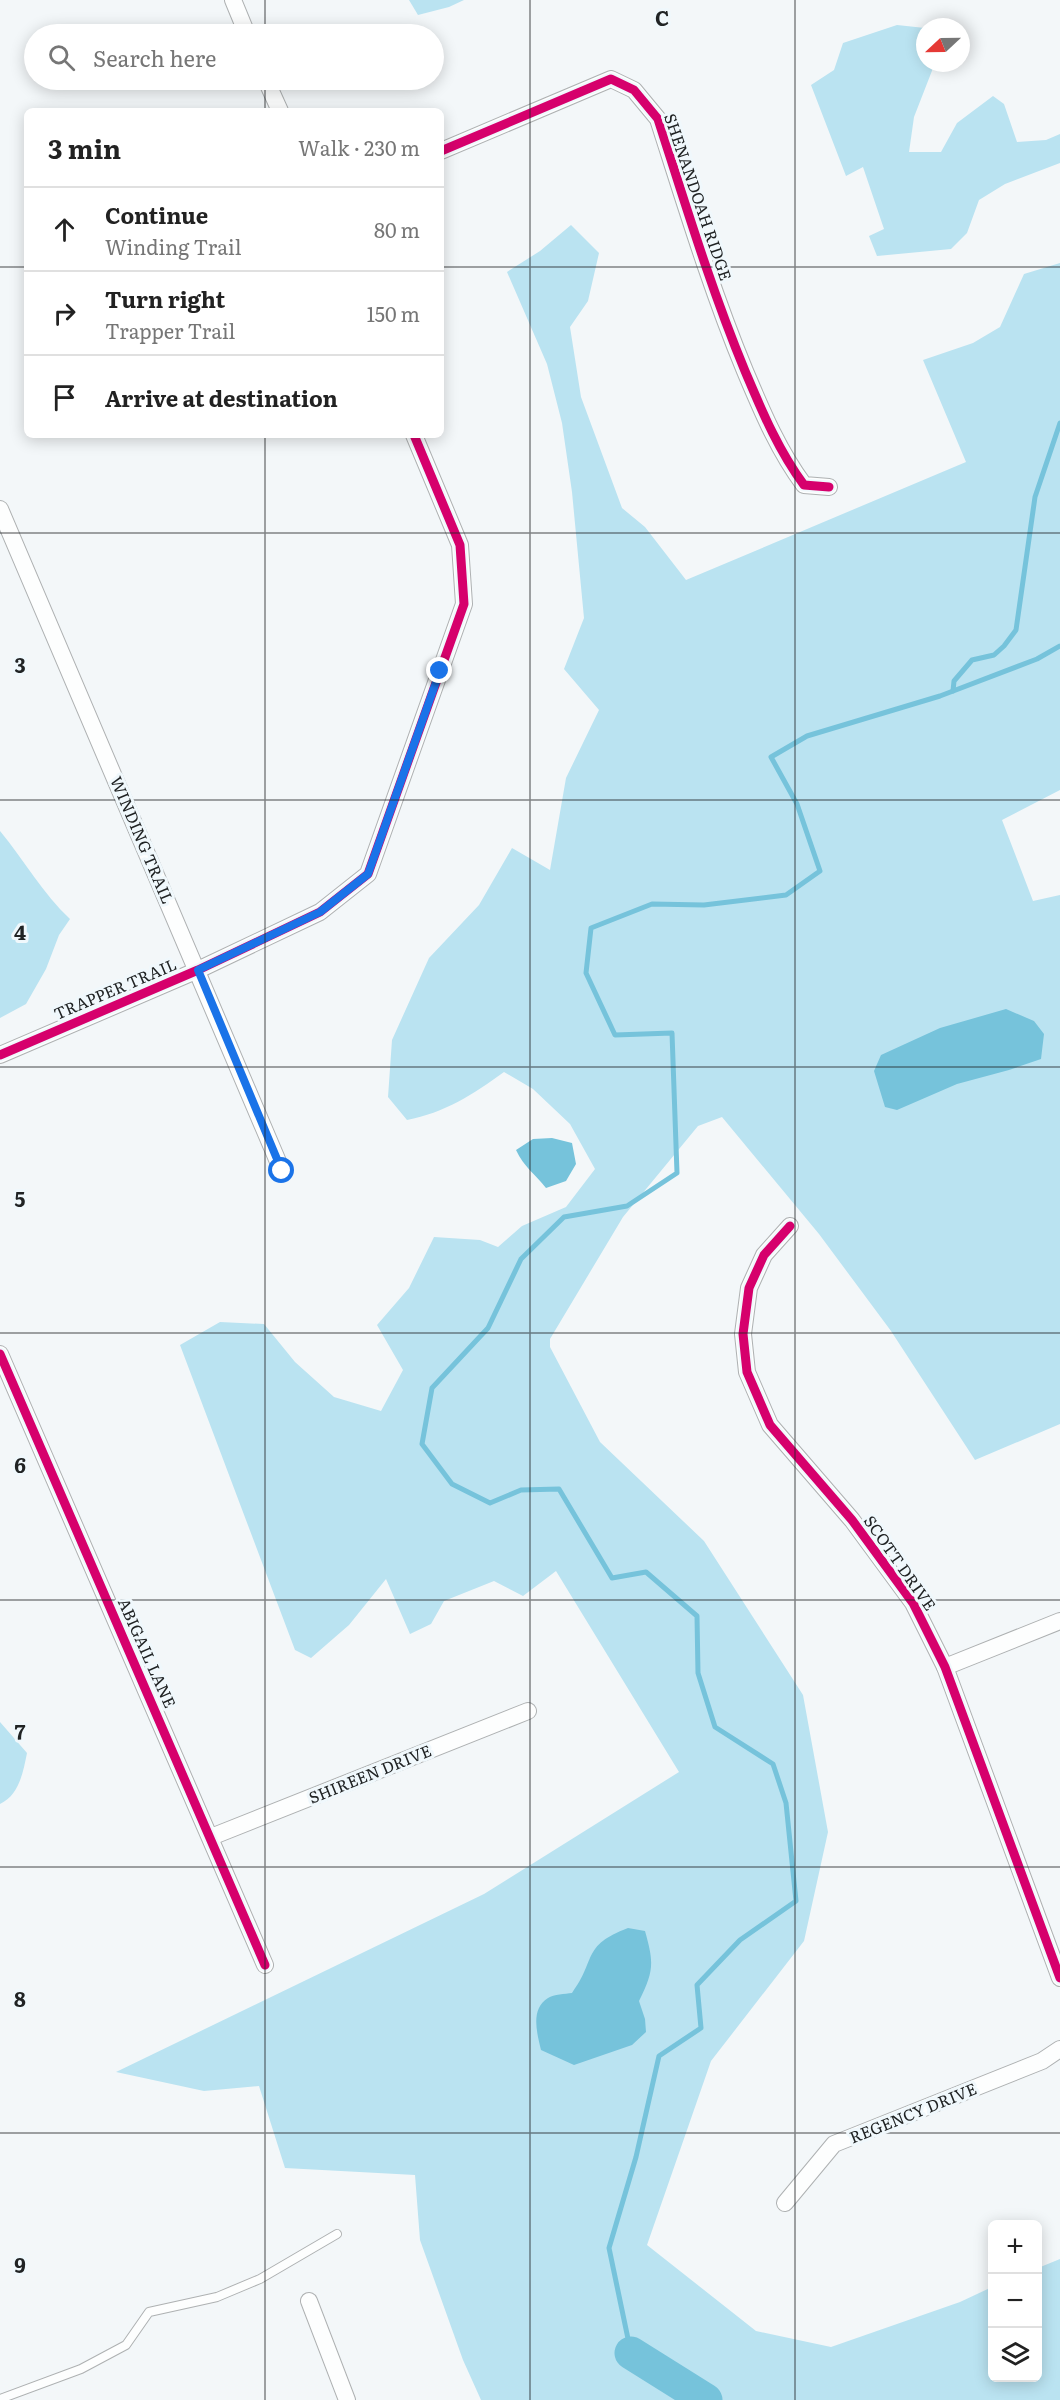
<!DOCTYPE html>
<meta charset="utf-8">
<style>
:root{--surface:#fff;--page:#f2f2f2;--text:#222;--muted:#767676;--line:#e0e0e0}
body{margin:0;font-family:Literata,serif;background:var(--page);color:var(--text)}
.controls{position:absolute;right:18px;bottom:18px;display:grid;overflow:hidden;border-radius:9px;box-shadow:0 3px 15px #0003}
.controls button{width:54px;height:54px;display:grid;place-items:center;padding:0;border:0;border-bottom:2px solid var(--line);background:var(--surface);color:var(--text);font:30px sans-serif}
.compass{position:absolute;left:916px;top:18px;width:54px;height:54px;border-radius:50%;background:var(--surface);box-shadow:0 3px 15px #0003;rotate:248deg}
.stop{position:absolute;width:18px;height:18px;margin:-14px;border:4px solid #1a73e8;border-radius:50%;background:#fff}
.stop.end{background:#1a73e8;border-color:#fff;box-shadow:0 2px 6px #0008}
.list{margin:0;padding:0;list-style:none}
h2{display:flex;justify-content:space-between;align-items:center;height:78px;margin:0;padding:0 24px;font-size:26px}
h2 small{font-size:20px;font-weight:400;color:var(--muted)}
.list li{display:grid;grid-template-columns:39px 1fr auto;gap:18px;align-items:center;box-sizing:border-box;height:84px;padding:0 24px;border-top:2px solid var(--line)}
.list b{display:block;font-size:22px;white-space:nowrap}
.list p{margin:0;font-size:20px;white-space:nowrap;color:var(--muted)}
.list em{font-size:20px;font-style:normal;color:var(--muted)}
.icon{flex:none;width:33px;height:33px;fill:none;stroke:currentColor;stroke-width:2;stroke-linecap:round;stroke-linejoin:round}
.map{position:relative;flex:none;width:1060px;height:2400px;overflow:hidden}
.search{position:absolute;background:var(--surface);box-shadow:0 3px 15px #0003;left:24px;top:24px;width:420px;height:66px;display:flex;align-items:center;gap:15px;box-sizing:border-box;padding:0 21px;border-radius:33px;color:var(--muted);font-size:22px}
.panel{position:absolute;background:var(--surface);box-shadow:0 3px 15px #0003;left:24px;top:108px;width:420px;height:330px;border-radius:9px}
.map>svg:first-child{display:block}
</style>
<div class="map">
<svg width="1060" height="2400" viewBox="0 0 1060 2400">
<rect width="100%" height="100%" fill="#f3f7f9"/>
<g fill="#bae3f1">
<path d="M409,0H464L449,7L418,15Z"/>
<path d="M897,25L925,28V63H935L914,117L909,152H941L957,123L993,96L1004,104L1017,142L1046,140L1060,134V163L1005,184L979,200L967,233L951,249L877,256L869,236L884,229L863,167L846,176L811,85L834,70L843,43Z"/>
<path d="M571,225L599,253L588,301L570,327L581,397L622,508L645,527L686,580L966,462L923,360L973,343L1000,327L1024,274L1060,263V790L1002,820L1033,901L1060,895V1424L975,1460L891,1331L819,1234L722,1117L698,1126L623,1217L550,1339V1347L600,1442L704,1541L803,1695L828,1832L804,1941L711,2061L647,2245L756,2331L831,2347L960,2302L992,2287V2378H1038V2268L1060,2259V2400H481L463,2360L420,2240L415,2175L285,2168L259,2086L204,2091L116,2072L484,1894L679,1772L556,1571L523,1596L494,1581L444,1601L431,1624L410,1634L386,1579L349,1625L311,1658L295,1650L180,1345L220,1322L264,1324L295,1362L334,1397L381,1411L403,1370L377,1325L409,1288L434,1237L480,1240L498,1247L522,1226L566,1207L595,1169L570,1124L533,1089L504,1072C474,1094 444,1113 407,1120L388,1097L392,1040L429,958L479,905L512,848L550,870L566,778L599,710L564,669L584,618L572,492L562,423L547,364L507,272L540,251Z"/>
<path d="M0,831C24,860 43,894 70,919L59,935L46,969L26,1004L0,1018Z"/>
<path d="M0,1722L27,1753C23,1773 19,1795 0,1804Z"/>
</g>
<g fill="#76c3db">
<path d="M1006,1009L1034,1021L1044,1034L1041,1059L1009,1070L957,1084L897,1110L885,1107L874,1071L881,1055L940,1028Z"/>
<path d="M552,1138L572,1143L576,1164L566,1181L546,1188C535,1174 524,1167 516,1150L533,1139Z"/>
<path d="M628,1928L645,1931C654,1963 654,1971 639,2001L645,2019L646,2032L632,2045L574,2065L541,2050C537,2033 530,2009 548,1998C554,1994 565,1994 572,1993C597,1959 581,1946 628,1928Z"/>
</g>
<g fill="none" stroke-linecap="round" stroke-linejoin="round">
<g stroke="#76c3db" stroke-width="5">
<path d="M953,691L954,681L972,660L994,655L1004,646L1016,630L1035,497L1060,423"/>
<path d="M631,2353L609,2248L636,2157L659,2056L701,2028L697,1985L740,1940L796,1901L786,1803L773,1764L715,1727L698,1673L697,1616L646,1572L612,1578L559,1489L521,1490L490,1503L452,1484L422,1444L432,1388L488,1328L521,1259L564,1217L627,1206L677,1173L672,1033L615,1035L586,973L591,928L652,904L704,905L786,895L820,871L797,804L771,757L807,736L940,696L1037,659L1060,646"/>
</g>
<path stroke="#76c3db" stroke-width="33" d="M631,2353L706,2400"/>
<g stroke="#aeb1b2" stroke-width="10">
<path id="service" d="M0,2399L81,2369L126,2345L149,2312L217,2297L260,2279L337,2234"/>
</g>
<g stroke="#aeb1b2" stroke-width="18">
<g id="minor">
<path d="M233,0L247,34"/>
<path d="M266,80L280,111"/>
<path d="M441,151L611,79L634,90L658,119C685,203 711,289 745,371C762,411 778,450 804,485L829,487"/>
<path d="M0,509L282,1171"/>
<path d="M0,1055L198,970L320,912L368,874L464,604L460,545L414,435"/>
<path d="M790,1226L764,1255L749,1288L743,1334L747,1372L770,1425L852,1520L913,1603L945,1667L1060,1978"/>
<path d="M0,1354L265,1965"/>
<path d="M945,1667L1060,1621"/>
<path d="M211,1837L528,1711"/>
<path d="M785,2203L834,2144L1042,2061L1060,2049"/>
<path d="M309,2301L347,2400"/>
</g>
</g>
<use href="#service" stroke="#fdfefe" stroke-width="8"/>
<use href="#minor" stroke="#fdfefe" stroke-width="16"/>
<g stroke="#f0f8fc" stroke-width="13">
<g id="cycleway">
<path d="M441,151L611,79L634,90L658,119C685,203 711,289 745,371C762,411 778,450 804,485L829,487"/>
<path d="M0,1055L198,970L320,912L368,874L464,604L460,545L414,435"/>
<path d="M790,1226L764,1255L749,1288L743,1334L747,1372L770,1425L852,1520L913,1603L945,1667L1060,1978"/>
<path d="M0,1354L265,1965"/>
</g>
</g>
<use href="#cycleway" stroke="#d6006c" stroke-width="9"/>
</g>
<g fill="none" stroke-linecap="round" stroke-linejoin="round">
<path stroke="#1a73e8" stroke-width="8" d="M282,1171L198,970L320,912L368,874L440,671"/>
</g>
<path fill="none" stroke="#202324" stroke-width="1.5" stroke-opacity="0.55" d="M265,0V34M530,0V2400M795,0V2400M265,80V111M0,267H27M441,267H1060M265,435V2400M0,533H1060M0,800H1060M0,1067H1060M0,1333H1060M0,1600H1060M0,1867H1060M0,2133H1060"/>
<g text-anchor="middle" stroke-width="6" stroke-linejoin="round" paint-order="stroke">
<g font-size="16" fill="#202324" stroke="#f0f8fc">
<text transform="translate(698 197) rotate(71)" y="6">SHENANDOAH RIDGE</text>
<text transform="translate(142 840) rotate(67)" y="6">WINDING TRAIL</text>
<text transform="translate(115 989) rotate(-23)" y="6">TRAPPER TRAIL</text>
<text transform="translate(900 1563) rotate(55)" y="6">SCOTT DRIVE</text>
<text transform="translate(147 1653) rotate(66)" y="6">ABIGAIL LANE</text>
<text transform="translate(370 1774) rotate(-22)" y="6">SHIREEN DRIVE</text>
<text transform="translate(913 2113) rotate(-22)" y="6">REGENCY DRIVE</text>
</g>
</g>
<g font-size="20" text-anchor="middle" font-weight="bold" fill="#202324" stroke="#f0f8fc" stroke-width="6" stroke-linejoin="round" paint-order="stroke">
<text x="662" y="26">C</text>
<text x="20" y="673">3</text>
<text x="20" y="940">4</text>
<text x="20" y="1207">5</text>
<text x="20" y="1473">6</text>
<text x="20" y="1740">7</text>
<text x="20" y="2007">8</text>
<text x="20" y="2273">9</text>
</g>
</svg>
<div class="controls">
<button>+</button>
<button>−</button>
<button><svg class="icon" aria-label="layers" viewBox="0 0 24 24"><path d="M12 4l9 5-9 5-9-5zM3 14l9 5 9-5"/></svg></button>
</div>
<svg class="compass" viewBox="-18 -18 36 36"><path d="M0-13l5 13h-10z" fill="#e53935"/><path d="M0 13l5-13h-10z" fill="#767676"/></svg>
<div class="stop" style="left:282px;top:1171px"></div>
<div class="stop end" style="left:440px;top:671px"></div>
<div class="search"><svg class="icon" aria-label="search" viewBox="0 0 24 24"><circle cx="10" cy="10" r="6"/><path d="M15 15l6 6"/></svg>Search here</div>
<section class="panel">
<h2>3 min<small>Walk · 230 m</small></h2>
<ul class="list">
<li><svg class="icon" aria-label="ahead" viewBox="0 0 24 24"><path d="M12 20V5M6 11l6-6 6 6"/></svg><div><b>Continue</b><p>Winding Trail</p></div><em>80 m</em></li>
<li><svg class="icon" aria-label="right" viewBox="0 0 24 24"><path d="M7 20v-9h11M14 6l5 5-5 5"/></svg><div><b>Turn right</b><p>Trapper Trail</p></div><em>150 m</em></li>
<li><svg class="icon" aria-label="arrive" viewBox="0 0 24 24"><path d="M6 21V4h12l-3 4 3 4H6"/></svg><div><b>Arrive at destination</b></div></li>
</ul>
</section>
</div>
